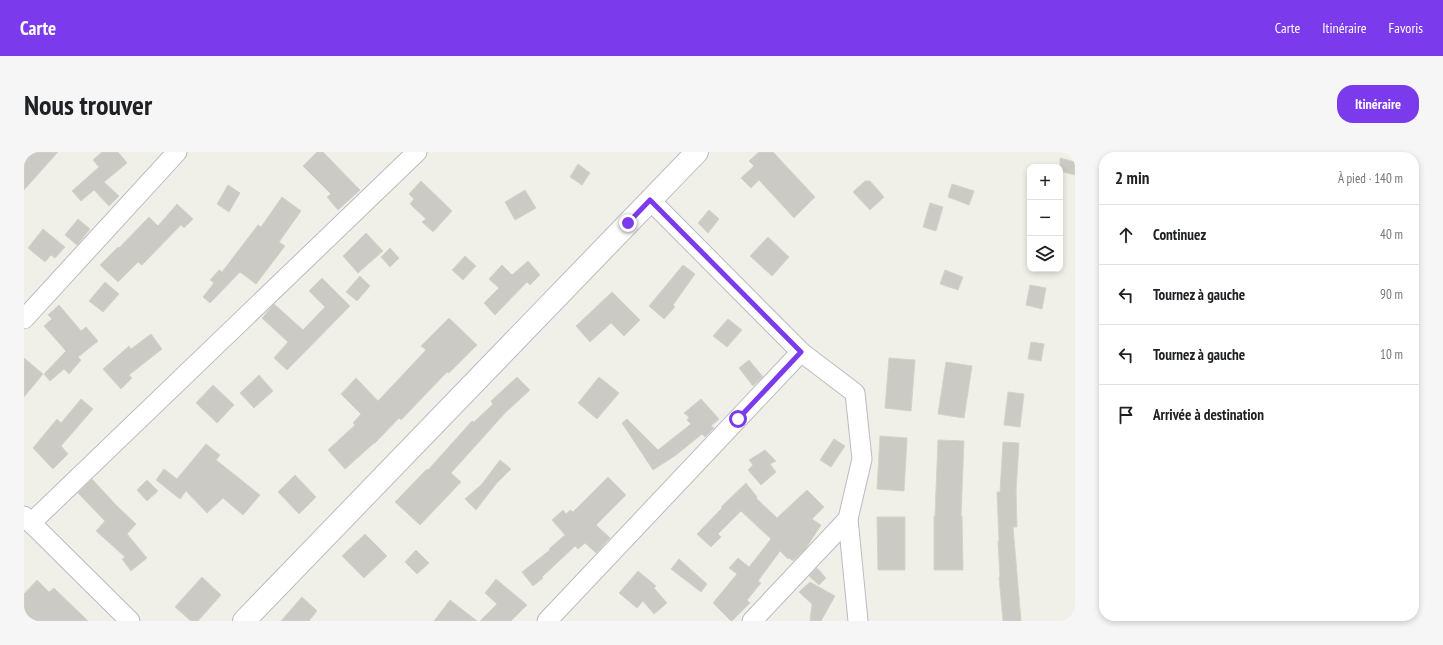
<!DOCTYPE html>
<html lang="fr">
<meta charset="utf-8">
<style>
:root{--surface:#fff;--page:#f6f6f6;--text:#202124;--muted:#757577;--line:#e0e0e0;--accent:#7c3aed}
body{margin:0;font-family:"PT Sans Narrow",sans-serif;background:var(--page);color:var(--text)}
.controls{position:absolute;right:12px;top:12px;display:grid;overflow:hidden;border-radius:8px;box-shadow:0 2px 6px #0003}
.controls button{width:36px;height:36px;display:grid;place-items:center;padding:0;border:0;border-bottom:1px solid var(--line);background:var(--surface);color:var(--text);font:20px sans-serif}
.stop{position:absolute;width:12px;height:12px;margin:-9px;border:3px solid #7c3aed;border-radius:50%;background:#fff}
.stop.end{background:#7c3aed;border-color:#fff;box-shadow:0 1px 4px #0008}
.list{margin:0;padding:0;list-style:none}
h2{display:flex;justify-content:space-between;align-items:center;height:52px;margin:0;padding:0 16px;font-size:17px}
h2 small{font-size:13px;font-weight:400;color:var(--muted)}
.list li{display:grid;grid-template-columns:26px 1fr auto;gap:12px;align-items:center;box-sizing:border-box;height:60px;padding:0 16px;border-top:1px solid var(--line)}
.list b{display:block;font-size:15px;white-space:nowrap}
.list em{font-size:13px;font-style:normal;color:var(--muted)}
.icon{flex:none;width:22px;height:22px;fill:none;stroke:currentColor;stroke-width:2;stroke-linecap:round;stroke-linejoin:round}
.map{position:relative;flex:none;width:1051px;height:469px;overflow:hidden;border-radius:16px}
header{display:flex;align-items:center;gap:24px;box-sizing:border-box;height:56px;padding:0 20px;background:var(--accent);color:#fff}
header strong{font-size:19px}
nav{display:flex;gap:22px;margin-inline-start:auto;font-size:14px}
.intro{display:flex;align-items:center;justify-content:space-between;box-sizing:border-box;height:96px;padding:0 24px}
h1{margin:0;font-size:28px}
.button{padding:10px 18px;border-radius:16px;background:var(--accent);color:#fff;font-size:14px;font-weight:700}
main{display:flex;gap:24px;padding:0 24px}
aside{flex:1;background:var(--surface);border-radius:16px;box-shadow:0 2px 6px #0003}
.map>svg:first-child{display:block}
</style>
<header>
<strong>Carte</strong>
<nav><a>Carte</a><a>Itinéraire</a><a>Favoris</a></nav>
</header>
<div class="intro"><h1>Nous trouver</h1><a class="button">Itinéraire</a></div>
<main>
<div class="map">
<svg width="1051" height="469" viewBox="0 0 1051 469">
<rect width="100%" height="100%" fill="#f0f0e8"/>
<g fill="#cbcac4" stroke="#d4d3c6">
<path d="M7,0H34L0,38V8Z"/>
<path d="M78,0H94L103,11L80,30L95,44L85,54L70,38L57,49L48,39L75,15L69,8Z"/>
<path d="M293,0H299L336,38L314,58L303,45L307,42L279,14Z"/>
<path d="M735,0H749L791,45L770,66L735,28L727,36L717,26L730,14L725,9Z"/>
<path d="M1036,6L1051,10V23L1036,19Z"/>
<path d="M554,12L566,21L558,33L546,25Z"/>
<path d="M397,29L428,59L409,80L398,70L402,67L386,52L390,47L385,42Z"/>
<path d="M841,29H846L860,45L846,58L829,40Z"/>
<path d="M928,32L950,39L945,53L924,45Z"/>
<path d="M204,33L216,41L205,60L193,52Z"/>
<path d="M501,38L512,56L491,68L481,50Z"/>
<path d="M258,45L277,59L255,90L261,94L232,132L216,120L186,151L179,145L190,131L186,128L195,118L198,120L234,73L237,75Z"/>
<path d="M906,51L919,55L912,79L899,75Z"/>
<path d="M153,52L169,67L160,76L157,73L118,113L114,110L94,130L76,113L94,95L95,96L125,65L134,74Z"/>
<path d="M685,58L695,67L684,81L674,71Z"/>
<path d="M54,67L66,77L53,93L41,83Z"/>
<path d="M19,77L41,95L31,106L27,103L21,110L4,96Z"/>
<path d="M342,81L359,99L334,121L319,104Z"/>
<path d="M744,85L765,105L748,124L726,104Z"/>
<path d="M366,96L375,106L366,115L357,105Z"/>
<path d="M441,104L452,114L439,128L428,118Z"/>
<path d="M504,109L516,123L506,133L503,130L471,163L460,151L475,136L465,127L478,113L488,123Z"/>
<path d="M659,113L671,122L649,153L651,155L640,167L625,154Z"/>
<path d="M921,118L939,125L934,138L916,132Z"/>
<path d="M336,124L346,134L333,149L322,140Z"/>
<path d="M298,126L326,154L263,218L250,206L264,190L238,166L250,152L279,178L301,155L285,139Z"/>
<path d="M81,130L95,142L79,160L65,149Z"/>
<path d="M1006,133L1022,136L1018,157L1002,153Z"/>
<path d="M588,140L616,168L600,184L587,171L566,190L552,174Z"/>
<path d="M35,153L57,179L62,175L74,189L54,205L57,208L45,222L40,217L26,229L20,222L42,199L20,174L28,167L24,163Z"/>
<path d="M425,166L453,193L425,221L423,220L377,268L375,266L351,291H350L321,317L304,298L331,273L329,271L337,262L317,242L332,226L354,249L402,198L397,194Z"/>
<path d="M704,167L718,178L703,195L689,184Z"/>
<path d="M127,182L138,197L105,223L108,226L97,237L79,217L105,194L107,197Z"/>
<path d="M1007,190L1020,192L1017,209L1004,207Z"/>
<path d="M0,206L19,222L0,245Z"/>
<path d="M865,206L891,208L887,259L861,256Z"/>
<path d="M725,208L739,225L729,234L715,216Z"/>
<path d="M922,210L948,214L940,266L914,262Z"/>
<path d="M235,223L249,239L230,256L216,241Z"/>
<path d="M493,225L506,238L481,261L427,321L437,330L396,373L371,350L403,317L404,318L448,269L450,270L469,252L467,249Z"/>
<path d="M575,225L595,241L573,267L554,251Z"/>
<path d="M189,233L210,253L193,271L172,251Z"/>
<path d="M984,240L1000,242L996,275L980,273Z"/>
<path d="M57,247L69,257L37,294L44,302L29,317L9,296L33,267L37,271Z"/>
<path d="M677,247L695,267L687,274L690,276L681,285L678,282L652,303L629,318L598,271L603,267L634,298L667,272L663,268L665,265L660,261Z"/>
<path d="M856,284L883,286L880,339L853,337Z"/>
<path d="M810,287L821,294L807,315L796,308Z"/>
<path d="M914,288L940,289L937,364H938L939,418H910V364H911Z"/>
<path d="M979,290L995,291L992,339L993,375H989L997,469H979L975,425H976L974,389H975L973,340H976Z"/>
<path d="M182,292L196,303L192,308L236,343L219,363L199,346L183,361L162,339L156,347L132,328L140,317L153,327Z"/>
<path d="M741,298L752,309L746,312L752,320L737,333L724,318L729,313L725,308Z"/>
<path d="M476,308L487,317L472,332L452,358L441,347L458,332Z"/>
<path d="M271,323L292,345L275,362L254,340Z"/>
<path d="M584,325L602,343L572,373L586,386L572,401L561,391L554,397L551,394L518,425L519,426L509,434L498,420L526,398L525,397L541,383L528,368L539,358L542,362L546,358L549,360Z"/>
<path d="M68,327L92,353L112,372L103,382L123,406L107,419L98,407L101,405L72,379L81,369L54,341Z"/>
<path d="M123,328L134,339L123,349L113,338Z"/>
<path d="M722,331L733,345L732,346L753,366L783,338L800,355L788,367L797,373L782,396L769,409L765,406L764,407L756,399L734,429L737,431L723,448L726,451L708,469H707L689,451L713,422L705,416L714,406L725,415L747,387L717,359L694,382L697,385L687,395L673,382L698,356L697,355Z"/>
<path d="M853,365H881V418H854Z"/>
<path d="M341,382L363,404L340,426L318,404Z"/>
<path d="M392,398L405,411L393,422L381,410Z"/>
<path d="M655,407L683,432L677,440L647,417Z"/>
<path d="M793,416L802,426L795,433L785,424Z"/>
<path d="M614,419L632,434L630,436L643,451L630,462L619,449L613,456L595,441Z"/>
<path d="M178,425L197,443L174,469H167L151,455Z"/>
<path d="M472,427L503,453L487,469H456L473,452L461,441Z"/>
<path d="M13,428L25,440L30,436L64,469H0V442Z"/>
<path d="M786,430L811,444L797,469H786L788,452L775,440Z"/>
<path d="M278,445L293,459L285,469H257Z"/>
<path d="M426,448L453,469H410Z"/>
</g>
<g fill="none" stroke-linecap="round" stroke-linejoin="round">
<g stroke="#babbc0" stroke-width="21">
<g id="street">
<path d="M626,48L777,200L831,241L838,307L824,367L834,469"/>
<path d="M0,167L153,0"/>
<path d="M0,364L106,469"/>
<path d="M7,371L393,0"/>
<path d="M523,469L777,200"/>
<path d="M728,469L824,367"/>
</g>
</g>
<g stroke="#bbbcc2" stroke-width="24">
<path id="secondary" d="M220,469L673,0"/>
</g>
<use href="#street" stroke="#fff" stroke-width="19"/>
<use href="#secondary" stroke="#fff" stroke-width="22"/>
</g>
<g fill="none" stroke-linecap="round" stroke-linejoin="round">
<path stroke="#7c3aed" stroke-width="5" d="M604,71L626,48L777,200L714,267"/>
</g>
</svg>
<div class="controls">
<button>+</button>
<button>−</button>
<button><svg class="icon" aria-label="layers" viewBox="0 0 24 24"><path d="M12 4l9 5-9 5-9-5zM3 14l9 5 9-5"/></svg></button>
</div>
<div class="stop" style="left:714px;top:267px"></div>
<div class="stop end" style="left:604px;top:71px"></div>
</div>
<aside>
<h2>2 min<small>À pied · 140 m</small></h2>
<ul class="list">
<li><svg class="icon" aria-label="ahead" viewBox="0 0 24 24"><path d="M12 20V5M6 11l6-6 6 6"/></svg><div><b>Continuez</b></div><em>40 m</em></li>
<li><svg class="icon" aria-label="left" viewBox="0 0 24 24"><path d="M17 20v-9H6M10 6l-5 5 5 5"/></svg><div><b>Tournez à gauche</b></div><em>90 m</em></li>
<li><svg class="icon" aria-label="left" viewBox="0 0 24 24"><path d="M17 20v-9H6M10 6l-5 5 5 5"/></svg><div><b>Tournez à gauche</b></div><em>10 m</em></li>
<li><svg class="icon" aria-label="arrive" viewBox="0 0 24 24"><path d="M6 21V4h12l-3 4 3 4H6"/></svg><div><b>Arrivée à destination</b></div></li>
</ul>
</aside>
</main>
